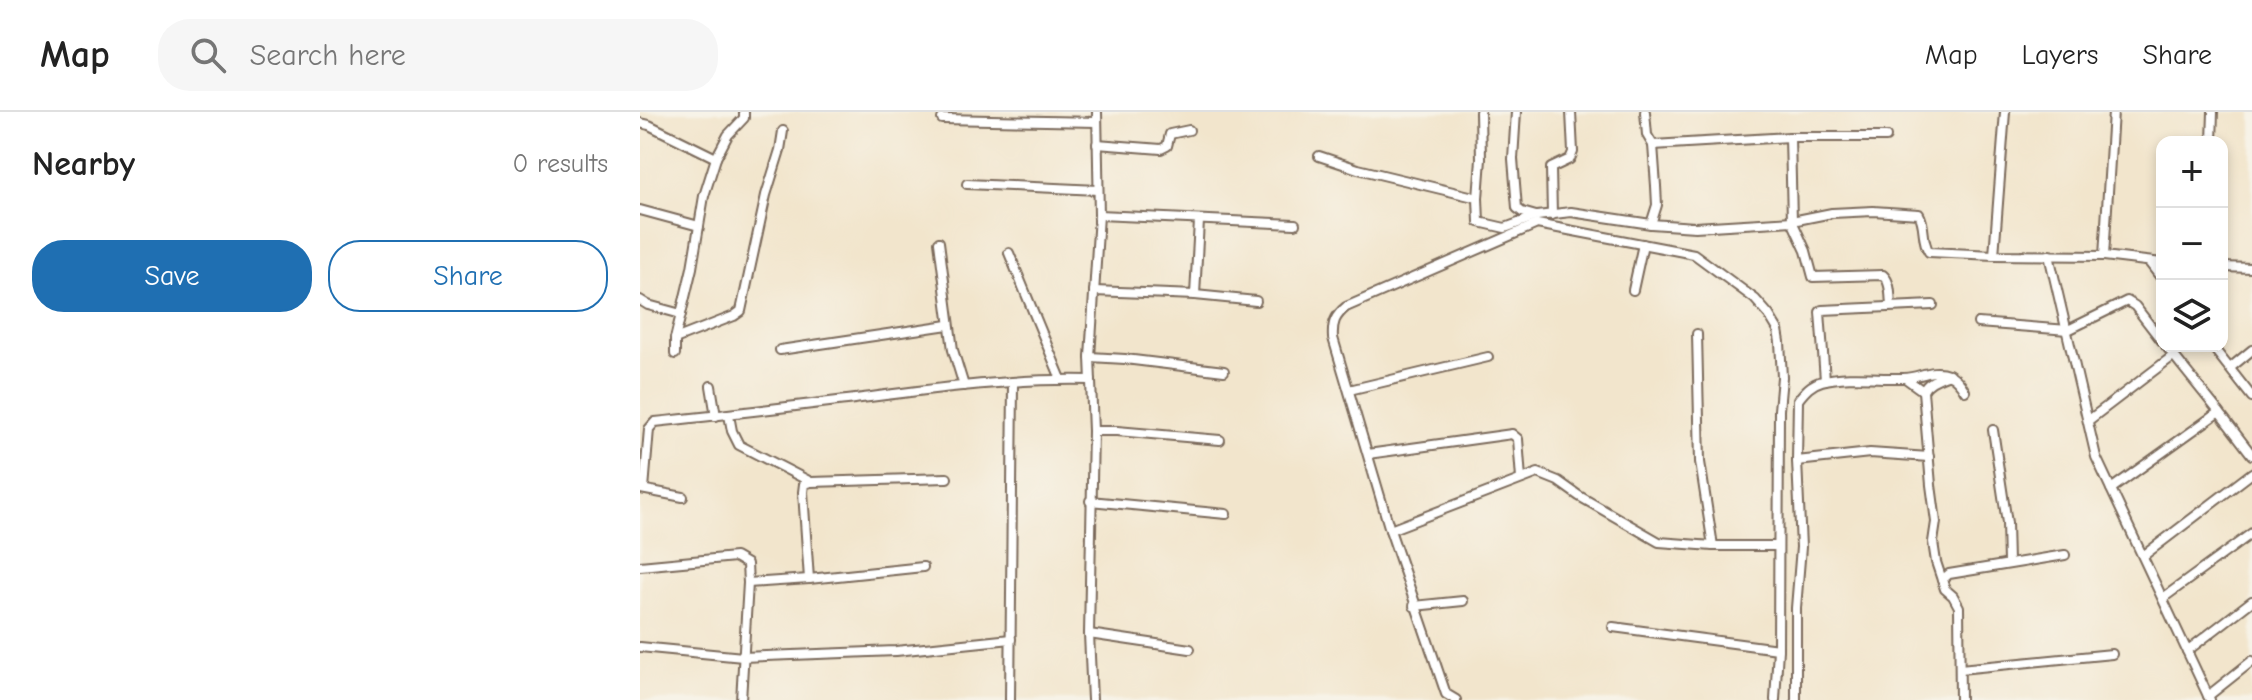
<!DOCTYPE html>
<meta charset="utf-8">
<style>
:root{--surface:#fff;--page:#f6f6f6;--text:#222;--muted:#767676;--line:#e0e0e0;--accent:#1f6fb2}
body{margin:0;font-family:"Comic Neue",sans-serif;background:var(--page);color:var(--text)}
.controls{position:absolute;right:24px;top:24px;display:grid;overflow:hidden;border-radius:16px;box-shadow:0 4px 12px #0003}
.controls button{width:72px;height:72px;display:grid;place-items:center;padding:0;border:0;border-bottom:2px solid var(--line);background:var(--surface);color:var(--text);font:40px sans-serif}
.list{margin:0;padding:0;list-style:none}
h2{display:flex;justify-content:space-between;align-items:center;height:104px;margin:0;padding:0 32px;font-size:34px}
h2 small{font-size:26px;font-weight:400;color:var(--muted)}
.actions{display:flex;gap:16px;padding:24px 32px}
.actions a{flex:1;padding:18px 0;border:2px solid var(--accent);border-radius:32px;text-align:center;font-size:28px;color:var(--accent)}
.actions .main{background:var(--accent);color:#fff}
.icon{flex:none;width:44px;height:44px;fill:none;stroke:currentColor;stroke-width:2;stroke-linecap:round;stroke-linejoin:round}
.map{position:relative;flex:none;width:1612px;height:588px;overflow:hidden}
header{display:flex;align-items:center;gap:48px;box-sizing:border-box;height:112px;padding:0 40px;background:var(--surface);border-bottom:2px solid var(--line)}
header strong{font-size:38px}
nav{display:flex;gap:44px;margin-inline-start:auto;font-size:28px}
.search{width:560px;height:72px;background:var(--page);display:flex;align-items:center;gap:20px;box-sizing:border-box;padding:0 28px;border-radius:32px;color:var(--muted);font-size:30px}
main{display:flex}
aside{flex:1;background:var(--surface)}
.map>svg:first-child{display:block}
</style>
<header>
<strong>Map</strong>
<div class="search"><svg class="icon" aria-label="search" viewBox="0 0 24 24"><circle cx="10" cy="10" r="6"/><path d="M15 15l6 6"/></svg>Search here</div>
<nav><a>Map</a><a>Layers</a><a>Share</a></nav>
</header>
<main>
<aside>
<h2>Nearby<small>0 results</small></h2>
<ul class="list">
</ul>
<div class="actions"><a class="main">Save</a><a>Share</a></div>
</aside>
<div class="map">
<svg width="1612" height="588" viewBox="0 0 1612 588">
<rect width="100%" height="100%" fill="#f7f3e8"/>
<filter id="ink" filterUnits="userSpaceOnUse"><feTurbulence type="fractalNoise" baseFrequency=".0125" numOctaves="2"/><feDisplacementMap in="SourceGraphic" scale="16" xChannelSelector="R" yChannelSelector="G"/><feConvolveMatrix kernelMatrix="1 2 1 2 8 2 1 2 1" color-interpolation-filters="sRGB"/></filter>
<filter id="wash" filterUnits="userSpaceOnUse"><feTurbulence type="fractalNoise" baseFrequency=".006" numOctaves="4" result="noise"/><feDisplacementMap in="SourceGraphic" scale="32" xChannelSelector="R" yChannelSelector="G"/><feGaussianBlur stdDeviation="1.8" result="paint"/><feColorMatrix in="noise" values="0 0 0 0 0 0 0 0 0 0 0 0 0 0 0 0 0 1.4 0 .05"/><feComposite in="paint" operator="in"/></filter>
<g filter="url(#wash)">
<rect width="100%" height="100%" fill="#f2e5cc"/>
</g>
<g filter="url(#ink)">
<g fill="none" stroke-linecap="round" stroke-linejoin="round">
<g stroke="#7b6b5b" stroke-width="12">
<g id="minor">
<path d="M876,0L873,47L877,96L882,100L896,104"/>
<path d="M1005,0L1007,23L1013,33L1016,74L1017,93L1011,112"/>
<path d="M302,7L457,10"/>
<path d="M0,11L9,13L76,46"/>
<path d="M1150,25L1152,109L1166,139L1173,165L1243,163C1251,170 1250,184 1251,194"/>
<path d="M1572,30L1573,0"/>
<path d="M457,32L521,37L527,34L530,22L549,18"/>
<path d="M1013,33L1150,25H1246"/>
<path d="M679,44L718,57L838,86L839,110L865,116L897,104L931,100L1011,112L1055,115L1152,109L1192,101L1233,99L1279,102C1286,114 1281,128 1289,140L1354,143L1464,144L1522,151"/>
<path d="M327,72L458,78"/>
<path d="M838,86L841,47L840,0"/>
<path d="M0,98L59,114"/>
<path d="M459,103L655,112"/>
<path d="M912,103L911,56L930,47L933,40L931,0"/>
<path d="M299,130L313,238L324,274"/>
<path d="M369,141L421,267"/>
<path d="M1354,143L1365,0"/>
<path d="M1409,143L1456,345L1570,588"/>
<path d="M1464,144L1473,0"/>
<path d="M1509,150L1522,167"/>
<path d="M1582,155L1612,156"/>
<path d="M993,178L1003,132"/>
<path d="M454,179L555,183L559,109"/>
<path d="M555,183L616,189"/>
<path d="M0,188L8,193L41,202"/>
<path d="M1338,211L1428,218L1487,189L1495,194L1522,229"/>
<path d="M1057,222L1060,350L1073,434"/>
<path d="M35,227L94,204L101,199L126,83L140,38L143,19"/>
<path d="M1526,234L1579,300"/>
<path d="M1572,234L1612,285"/>
<path d="M140,238L308,213"/>
<path d="M35,242V227L52,156L64,84L76,46L88,23L104,6V0"/>
<path d="M450,245L485,247L584,259"/>
<path d="M1590,256L1612,238"/>
<path d="M1309,262C1300,266 1288,269 1283,279L1291,373L1296,410L1293,430L1296,450L1305,477L1313,484L1319,495L1320,588"/>
<path d="M1265,266L1283,279"/>
<path d="M1185,268L1180,200L1182,198L1293,193"/>
<path d="M71,274L76,304"/>
<path d="M709,278L848,245"/>
<path d="M89,303L92,319L99,333L171,370L307,366"/>
<path d="M1449,308L1533,244"/>
<path d="M1353,318L1367,411L1368,451"/>
<path d="M453,319H477L580,328"/>
<path d="M728,342L872,322L878,327L881,367"/>
<path d="M1157,349L1230,341L1289,345"/>
<path d="M1,377L43,385"/>
<path d="M4,377L9,317L15,310C82,303 148,295 215,287C293,277 372,266 451,268"/>
<path d="M1471,377L1579,300L1612,343"/>
<path d="M450,389L586,402"/>
<path d="M750,418L898,361L918,369L939,384L1019,430L1073,434H1138"/>
<path d="M1503,444L1612,361"/>
<path d="M0,454L95,445L107,452L108,471L101,588"/>
<path d="M169,467L163,380L164,372L171,370"/>
<path d="M1302,468L1309,462L1425,443"/>
<path d="M108,471L169,467L283,455"/>
<path d="M1523,486L1612,421"/>
<path d="M774,494L823,489"/>
<path d="M973,515L1138,537"/>
<path d="M449,522L550,537"/>
<path d="M0,535L103,545L256,539L371,527"/>
<path d="M1547,539L1612,489"/>
<path d="M1320,557L1472,542"/>
<path d="M1568,584L1612,549"/>
<path d="M370,588L373,271"/>
<path d="M452,588L449,522L453,319L450,245L459,103L457,0"/>
<path d="M816,588L806,582L750,418L693,226C692,211 695,204 706,195L897,112L1054,142L1115,187L1129,203L1138,218L1140,230L1142,265L1139,298L1138,537L1135,588"/>
<path d="M1156,588V496L1161,435L1157,349L1158,288C1165,279 1171,272 1182,269C1207,262 1239,267 1265,266C1280,265 1293,256 1308,262C1316,265 1321,272 1325,279"/>
</g>
</g>
<use href="#minor" stroke="#fff" stroke-width="8"/>
</g>
</g>
</svg>
<div class="controls">
<button>+</button>
<button>−</button>
<button><svg class="icon" aria-label="layers" viewBox="0 0 24 24"><path d="M12 4l9 5-9 5-9-5zM3 14l9 5 9-5"/></svg></button>
</div>
</div>
</main>
